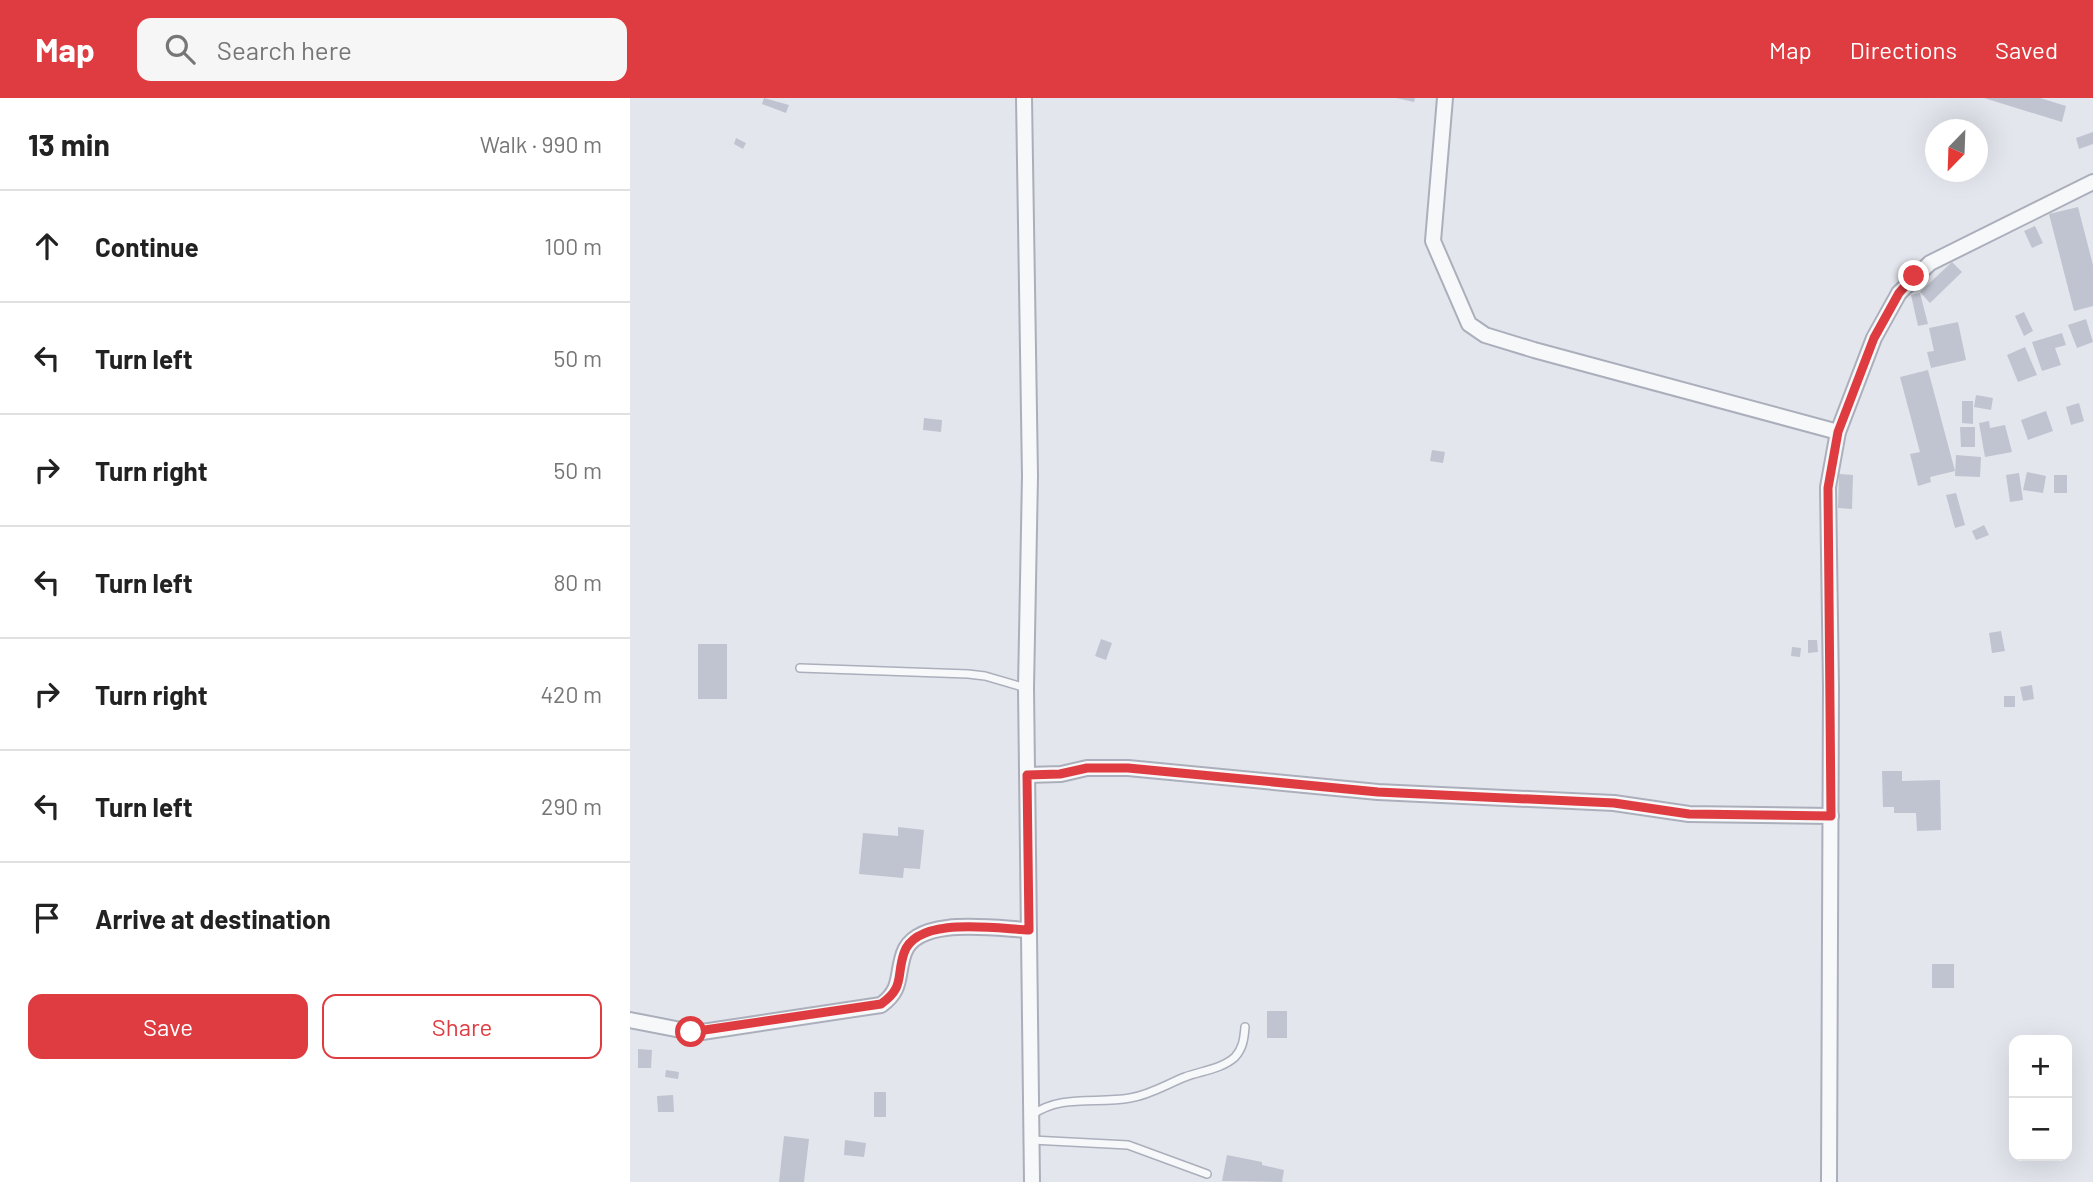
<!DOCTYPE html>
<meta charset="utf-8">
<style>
:root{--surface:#fff;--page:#f6f6f6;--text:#222;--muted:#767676;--line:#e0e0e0;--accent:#de3c41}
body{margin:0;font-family:Barlow,sans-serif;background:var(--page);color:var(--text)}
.controls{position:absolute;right:21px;bottom:21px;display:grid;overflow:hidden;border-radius:14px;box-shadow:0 7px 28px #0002}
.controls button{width:63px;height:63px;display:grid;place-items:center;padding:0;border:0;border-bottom:2px solid var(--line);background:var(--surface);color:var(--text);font:35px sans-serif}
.compass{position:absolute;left:1295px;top:21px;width:63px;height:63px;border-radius:50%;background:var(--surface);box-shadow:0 7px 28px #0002;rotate:203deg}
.stop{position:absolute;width:21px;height:21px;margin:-16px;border:5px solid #de3c41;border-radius:50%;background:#fff}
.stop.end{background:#de3c41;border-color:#fff;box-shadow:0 2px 7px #0008}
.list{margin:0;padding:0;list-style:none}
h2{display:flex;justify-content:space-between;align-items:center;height:91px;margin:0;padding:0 28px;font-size:30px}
h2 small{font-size:23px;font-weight:400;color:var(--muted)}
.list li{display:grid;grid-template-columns:46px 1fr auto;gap:21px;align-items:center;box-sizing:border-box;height:112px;padding:0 28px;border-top:2px solid var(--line)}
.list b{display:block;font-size:26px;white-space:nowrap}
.list em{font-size:23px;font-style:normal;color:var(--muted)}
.actions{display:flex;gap:14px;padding:21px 28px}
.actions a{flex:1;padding:16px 0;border:2px solid var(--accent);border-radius:14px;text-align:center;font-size:24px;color:var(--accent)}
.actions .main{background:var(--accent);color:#fff}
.icon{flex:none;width:38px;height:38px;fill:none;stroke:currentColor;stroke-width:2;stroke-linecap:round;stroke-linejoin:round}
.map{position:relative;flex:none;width:1463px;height:1084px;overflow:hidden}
header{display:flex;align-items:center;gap:42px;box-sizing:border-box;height:98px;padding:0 35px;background:var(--accent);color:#fff}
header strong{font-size:33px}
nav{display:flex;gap:38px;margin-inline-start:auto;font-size:24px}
.search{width:490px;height:63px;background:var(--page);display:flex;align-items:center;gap:18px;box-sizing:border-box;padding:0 24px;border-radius:14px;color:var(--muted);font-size:26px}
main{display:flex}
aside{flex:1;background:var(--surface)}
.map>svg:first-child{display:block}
</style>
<header>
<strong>Map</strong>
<div class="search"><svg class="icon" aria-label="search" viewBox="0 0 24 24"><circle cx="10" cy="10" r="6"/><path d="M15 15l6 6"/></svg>Search here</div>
<nav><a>Map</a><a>Directions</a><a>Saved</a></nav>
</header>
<main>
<aside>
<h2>13 min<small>Walk · 990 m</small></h2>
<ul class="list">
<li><svg class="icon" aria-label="ahead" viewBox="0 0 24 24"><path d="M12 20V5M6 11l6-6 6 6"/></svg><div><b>Continue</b></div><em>100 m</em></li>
<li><svg class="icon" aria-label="left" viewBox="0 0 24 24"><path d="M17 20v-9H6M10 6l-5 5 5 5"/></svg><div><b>Turn left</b></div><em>50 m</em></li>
<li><svg class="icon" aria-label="right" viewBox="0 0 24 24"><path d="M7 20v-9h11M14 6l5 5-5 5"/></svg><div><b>Turn right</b></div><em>50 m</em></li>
<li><svg class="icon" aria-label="left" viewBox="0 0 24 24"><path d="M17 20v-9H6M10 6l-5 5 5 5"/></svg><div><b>Turn left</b></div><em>80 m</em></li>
<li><svg class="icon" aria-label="right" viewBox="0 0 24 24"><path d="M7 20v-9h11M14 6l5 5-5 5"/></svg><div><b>Turn right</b></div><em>420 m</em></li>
<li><svg class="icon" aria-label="left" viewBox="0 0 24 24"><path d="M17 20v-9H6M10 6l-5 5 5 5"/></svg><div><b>Turn left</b></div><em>290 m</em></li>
<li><svg class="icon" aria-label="arrive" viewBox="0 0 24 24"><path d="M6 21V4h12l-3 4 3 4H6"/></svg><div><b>Arrive at destination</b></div></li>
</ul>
<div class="actions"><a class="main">Save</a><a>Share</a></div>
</aside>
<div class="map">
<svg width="1463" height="1084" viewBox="0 0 1463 1084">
<rect width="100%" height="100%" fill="#e3e6ed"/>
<g fill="#c0c4d0">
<path d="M134,0L159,7L156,15L132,6Z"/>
<path d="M766,0H785L784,4Z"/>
<path d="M1354,0H1410L1436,8L1432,24Z"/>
<path d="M1463,34V46L1449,51L1446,40Z"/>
<path d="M106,40L116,45L113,51L104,46Z"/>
<path d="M1448,109L1463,167V208L1444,213L1419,116Z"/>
<path d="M1405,128L1413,145L1402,150L1394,133Z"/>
<path d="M1322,164L1332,174L1300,205L1290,194Z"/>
<path d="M1290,195L1298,226L1288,228L1281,197Z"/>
<path d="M1394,214L1403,233L1394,238L1385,218Z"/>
<path d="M1456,221L1463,244L1447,250L1438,227Z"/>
<path d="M1328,224L1336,262L1301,270L1297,254L1304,253L1299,230Z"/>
<path d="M1432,235L1436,247L1425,250L1431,267L1412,273L1402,244Z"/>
<path d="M1395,249L1407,277L1388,284L1377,257Z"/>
<path d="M1298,272L1325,373L1300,379L1301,384L1288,388L1280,356L1290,354L1270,279Z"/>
<path d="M1346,297L1363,300L1361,312L1344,309Z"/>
<path d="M1332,303H1343V326L1332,325Z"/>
<path d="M1449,305L1454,323L1441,327L1436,309Z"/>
<path d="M1416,313L1423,333L1398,342L1391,322Z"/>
<path d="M294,320L312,322L311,334L293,332Z"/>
<path d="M1359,323L1360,330L1375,327L1382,354L1355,359L1349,325Z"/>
<path d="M1330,329H1345V349H1331Z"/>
<path d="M802,352L815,354L813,365L800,363Z"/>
<path d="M1326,357L1351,359L1350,379L1325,378Z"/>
<path d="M1397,374L1416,378L1413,395L1393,392Z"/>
<path d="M1389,375L1393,402L1380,404L1376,377Z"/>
<path d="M1209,376L1223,377L1222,411L1208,410Z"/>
<rect x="1424" y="377" width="13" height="18"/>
<path d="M1326,395L1335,427L1325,430L1316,397Z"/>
<path d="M1354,427L1359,437L1346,442L1342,433Z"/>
<path d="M1371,533L1375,553L1362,555L1359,535Z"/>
<path d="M471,541L482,545L476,562L465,558Z"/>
<path d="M1178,542H1187L1188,554L1178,555Z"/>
<rect x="68" y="546" width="29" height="55"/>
<path d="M1162,549L1171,550L1170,559L1161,558Z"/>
<path d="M1402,587L1404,601L1393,603L1390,589Z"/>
<rect x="1374" y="598" width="11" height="11"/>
<path d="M1252,673H1272V683L1310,682L1311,732L1287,733L1286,715H1264V709H1253Z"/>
<path d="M268,729L294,732L290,771L274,770L273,780L229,776L233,735L268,738Z"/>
<rect x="1302" y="866" width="22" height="24"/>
<rect x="637" y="913" width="20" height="27"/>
<path d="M8,951L22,952L21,970H8Z"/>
<path d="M36,972L49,974L48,981L35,979Z"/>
<rect x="244" y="994" width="12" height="25"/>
<path d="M43,997L44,1014H28L27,998Z"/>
<path d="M154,1038L179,1041L174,1084H149Z"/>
<path d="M215,1042L236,1045L234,1059L214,1057Z"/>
<path d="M597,1057L632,1064V1067L654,1072L652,1084L592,1083Z"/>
</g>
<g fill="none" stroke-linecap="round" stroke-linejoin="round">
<g stroke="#abafbb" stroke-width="10">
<g id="service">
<path d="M170,570L338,576L355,578L396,590"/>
<path d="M402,1017C431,996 467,1006 500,1000C520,997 537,986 555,979C571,973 592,971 605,959C613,950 614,941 615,929"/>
<path d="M402,1042L498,1047L577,1076"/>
</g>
</g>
<g stroke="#abafbb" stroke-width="18">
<g id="minor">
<path d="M394,0L400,378L396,590L402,1084"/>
<path d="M815,0L803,143L839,226L855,237L904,252L1208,334"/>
<path d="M397,677L431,676L457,670H498L748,694L984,705L1059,716L1201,718"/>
<path d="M0,922L61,934H72L251,907C273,891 266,878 274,855C287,817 368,831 399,832"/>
<path d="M1199,1084L1201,589L1198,389L1208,334L1244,240L1269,195L1300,165L1463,84"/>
</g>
</g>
<use href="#service" stroke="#f7f8fa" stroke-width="7"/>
<use href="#minor" stroke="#f7f8fa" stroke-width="14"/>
</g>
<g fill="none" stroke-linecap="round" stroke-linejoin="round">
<path stroke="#de3c41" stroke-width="9" d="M61,934L251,906C275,889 266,879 274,855C287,817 368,831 399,832L397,677L430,676L457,670H498L748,694L984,705L1059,716L1201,718L1198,390L1208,334L1244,240L1269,195L1284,178"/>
</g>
</svg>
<div class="controls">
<button>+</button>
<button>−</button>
</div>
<svg class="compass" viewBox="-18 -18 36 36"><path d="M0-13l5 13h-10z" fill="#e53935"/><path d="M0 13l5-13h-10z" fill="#767676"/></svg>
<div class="stop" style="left:61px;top:934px"></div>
<div class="stop end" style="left:1284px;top:178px"></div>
</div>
</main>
